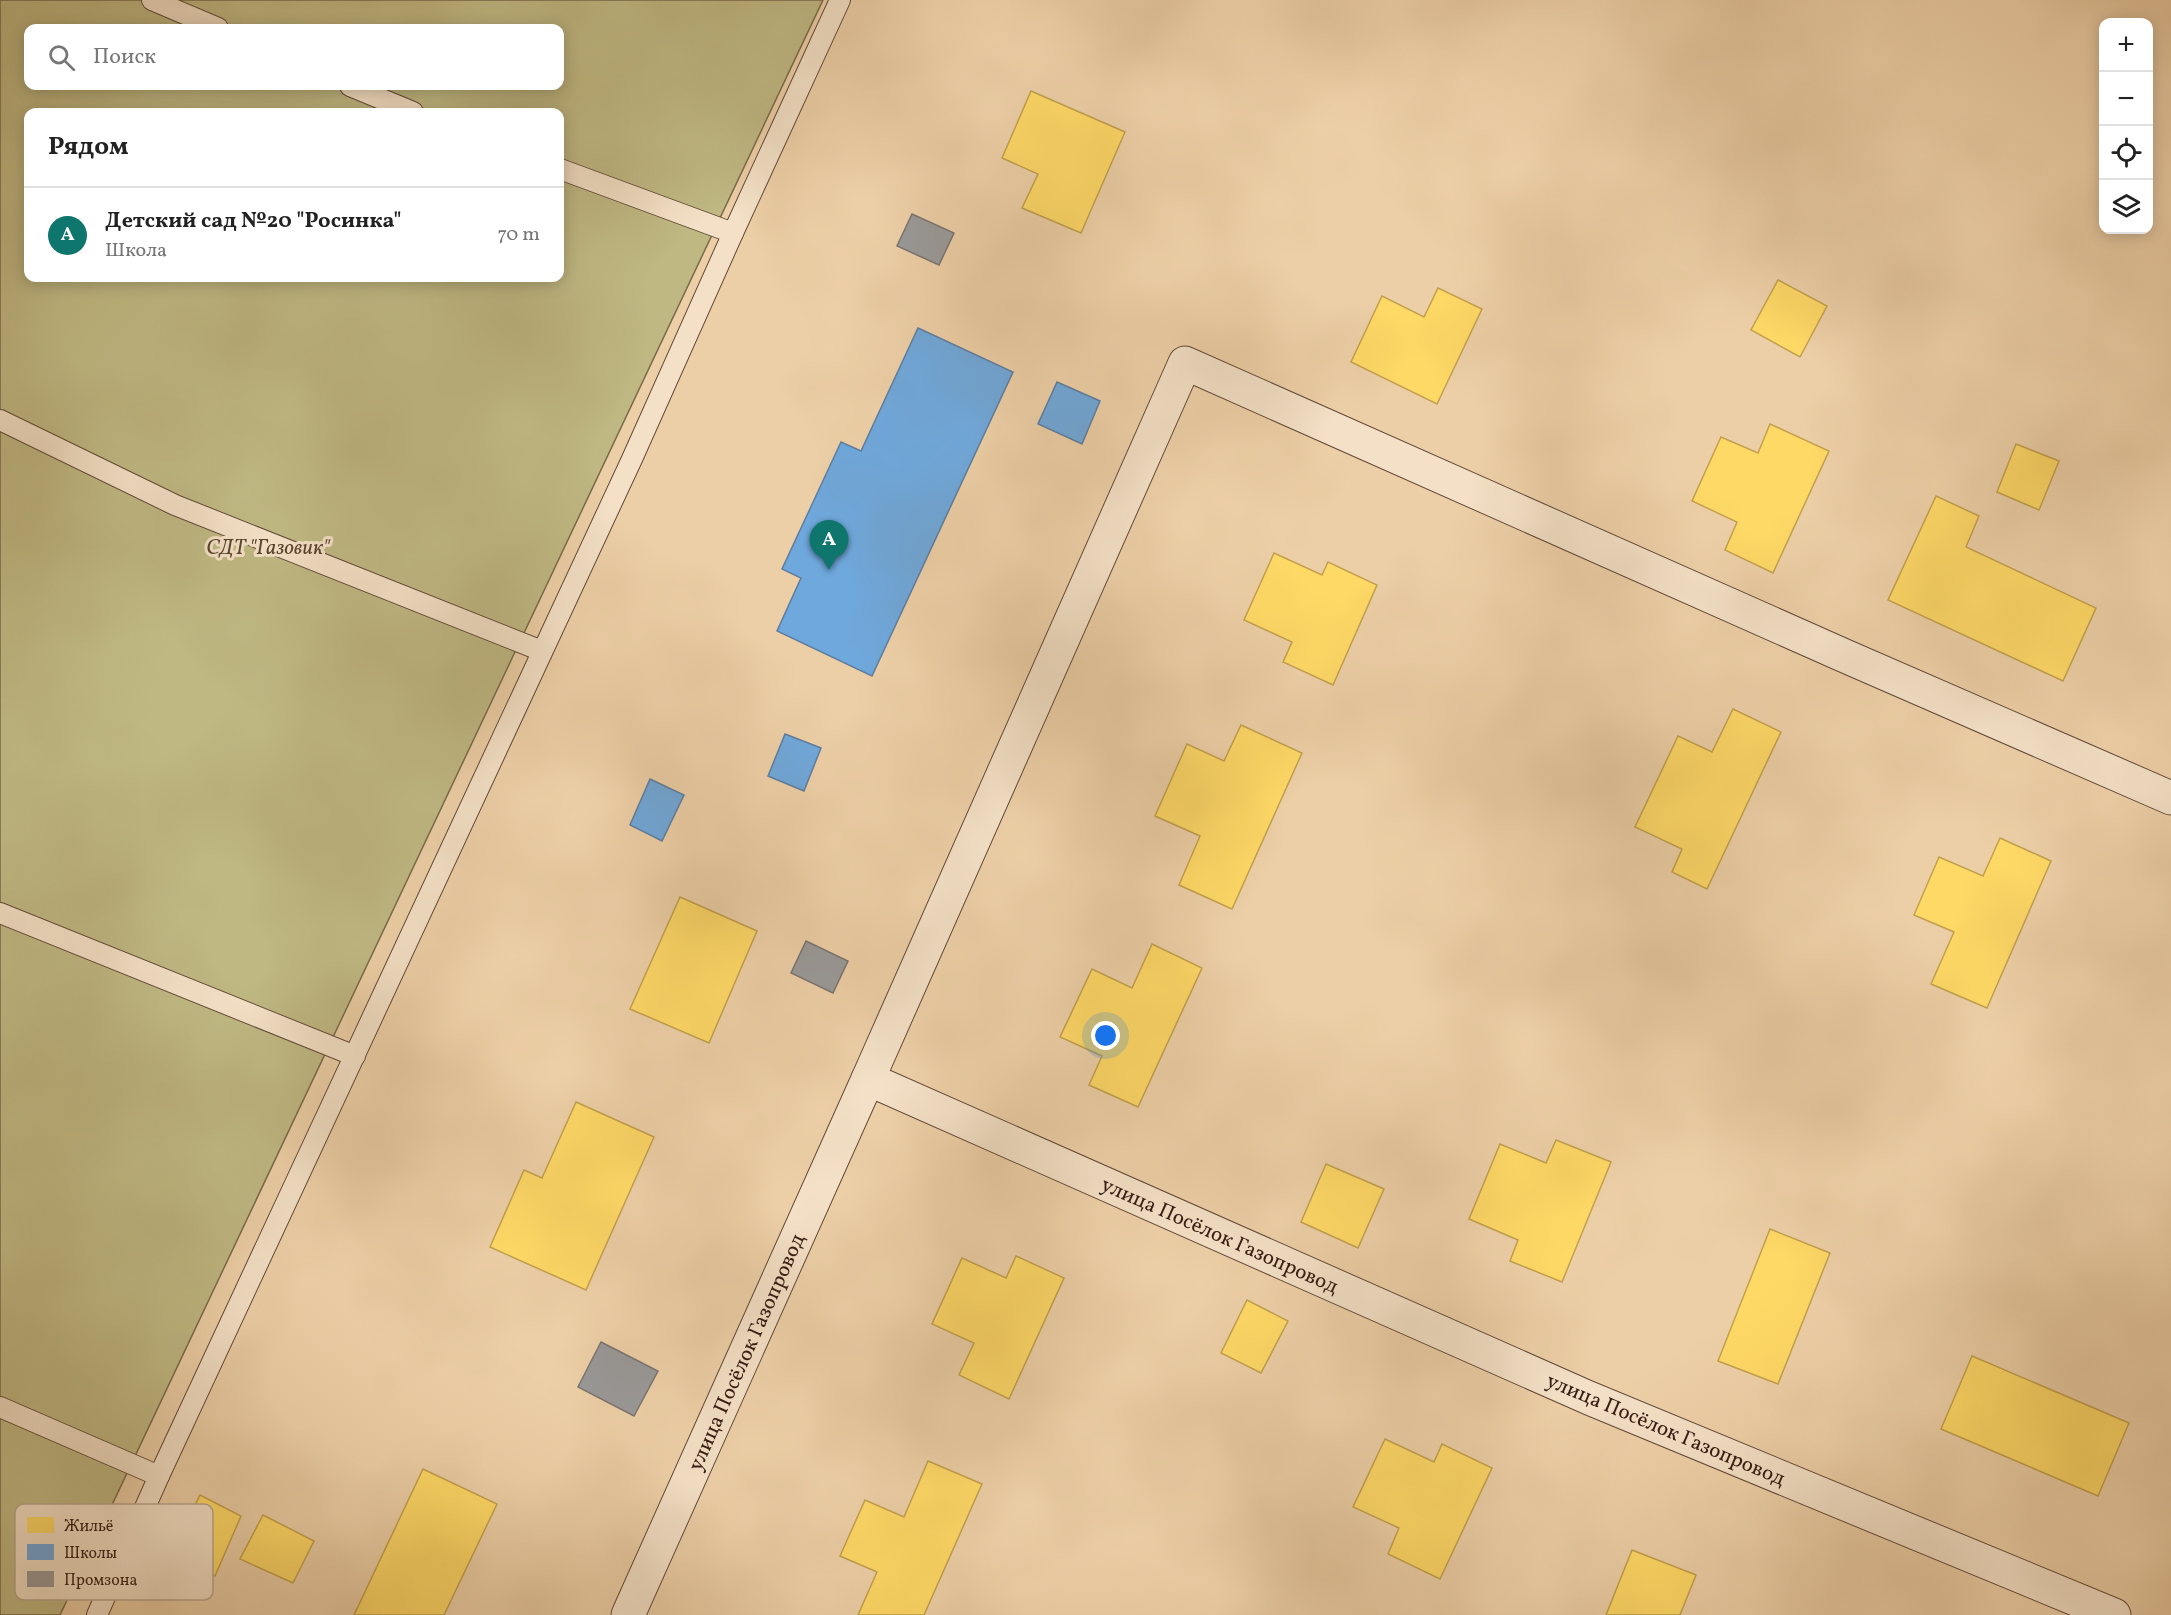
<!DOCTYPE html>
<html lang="ru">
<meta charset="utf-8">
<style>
:root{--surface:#fff;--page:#f6f6f6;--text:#222;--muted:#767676;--line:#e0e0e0;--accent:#0f766e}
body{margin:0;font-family:Vollkorn,serif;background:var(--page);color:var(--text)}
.controls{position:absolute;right:18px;top:18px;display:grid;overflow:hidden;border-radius:12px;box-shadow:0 3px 15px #0003}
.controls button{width:54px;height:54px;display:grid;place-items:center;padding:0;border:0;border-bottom:2px solid var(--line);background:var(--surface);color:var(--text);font:30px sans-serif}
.you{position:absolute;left:1106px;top:1036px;width:21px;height:21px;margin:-15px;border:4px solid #fff;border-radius:50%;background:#1a73e8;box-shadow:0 0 0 9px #1a73e833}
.badge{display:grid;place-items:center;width:39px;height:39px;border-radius:50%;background:var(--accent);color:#fff;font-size:20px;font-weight:700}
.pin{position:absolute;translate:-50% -50px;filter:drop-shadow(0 2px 3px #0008)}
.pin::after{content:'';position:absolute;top:32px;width:21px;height:18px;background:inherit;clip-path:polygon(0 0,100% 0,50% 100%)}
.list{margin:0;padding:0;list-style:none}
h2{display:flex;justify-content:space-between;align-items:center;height:78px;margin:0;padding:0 24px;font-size:26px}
h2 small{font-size:20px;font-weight:400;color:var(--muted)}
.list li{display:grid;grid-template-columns:39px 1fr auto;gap:18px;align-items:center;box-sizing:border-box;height:96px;padding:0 24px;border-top:2px solid var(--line)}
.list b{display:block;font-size:22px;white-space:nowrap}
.list p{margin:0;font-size:20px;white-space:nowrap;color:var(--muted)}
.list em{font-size:20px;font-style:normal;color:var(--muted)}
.icon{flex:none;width:33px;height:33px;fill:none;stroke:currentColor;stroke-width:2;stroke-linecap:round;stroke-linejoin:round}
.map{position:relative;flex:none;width:2171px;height:1615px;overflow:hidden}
.search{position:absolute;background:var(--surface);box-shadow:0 3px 15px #0003;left:24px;top:24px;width:540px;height:66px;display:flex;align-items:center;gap:15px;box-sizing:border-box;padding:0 21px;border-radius:12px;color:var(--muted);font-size:22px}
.panel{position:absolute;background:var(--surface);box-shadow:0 3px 15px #0003;left:24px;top:108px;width:540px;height:174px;border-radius:12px}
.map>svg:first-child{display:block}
</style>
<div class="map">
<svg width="2171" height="1615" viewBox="0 0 2171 1615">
<rect width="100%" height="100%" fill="#edcfa7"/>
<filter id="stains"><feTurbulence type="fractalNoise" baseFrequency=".00333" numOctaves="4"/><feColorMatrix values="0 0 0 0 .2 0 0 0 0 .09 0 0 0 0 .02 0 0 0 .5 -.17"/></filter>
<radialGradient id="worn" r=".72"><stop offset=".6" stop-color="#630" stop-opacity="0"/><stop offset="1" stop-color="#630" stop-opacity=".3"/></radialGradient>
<path fill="#bfb883" stroke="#7a6a4b" stroke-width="1.5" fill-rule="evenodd" d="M0,0H823L60,1615H0ZM28,28H560V86H28ZM28,112H560V278H28Z"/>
<g fill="#ffd966" stroke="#c2a14d" stroke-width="1.5">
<path d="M1031,91L1125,132L1081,233L1022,208L1038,174L1002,158Z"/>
<path d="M1778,280L1827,306L1800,357L1751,330Z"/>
<path d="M1438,288L1482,309L1437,404L1351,362L1382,296L1424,317Z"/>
<path d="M1770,424L1829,451L1773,573L1725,550L1737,522L1692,501L1721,437L1758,453Z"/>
<path d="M2016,444L2059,461L2039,510L1997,492Z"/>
<path d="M1936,496L1979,516L1966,547L2096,608L2063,681L1888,600Z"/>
<path d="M1274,553L1322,575L1328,562L1377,585L1333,685L1283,662L1292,642L1244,620Z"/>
<path d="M1733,709L1781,732L1707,889L1672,872L1682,849L1635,827L1678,736L1712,752Z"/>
<path d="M1241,725L1302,753L1232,909L1179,885L1200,836L1155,816L1187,744L1224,761Z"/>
<path d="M2000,838L2051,861L1987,1008L1931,984L1954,932L1914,915L1939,857L1983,876Z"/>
<path d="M680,897L757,931L709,1043L630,1009Z"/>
<path d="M1152,944L1202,968L1138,1107L1089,1085L1102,1056L1060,1037L1092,969L1132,988Z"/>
<path d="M576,1102L654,1137L586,1290L490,1247L524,1170L542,1178Z"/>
<path d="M1556,1140L1611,1162L1562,1282L1510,1261L1518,1240L1469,1219L1500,1144L1546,1163Z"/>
<path d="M1326,1164L1384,1189L1358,1248L1301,1222Z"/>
<path d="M1770,1229L1830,1253L1778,1384L1718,1361Z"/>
<path d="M1016,1256L1064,1278L1009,1399L959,1375L974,1343L932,1324L962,1258L1006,1278Z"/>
<path d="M1247,1300L1288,1321L1261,1373L1221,1353Z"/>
<path d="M1972,1356L2129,1423L2098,1496L1941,1429Z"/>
<path d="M1385,1439L1434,1462L1442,1444L1492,1468L1440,1579L1388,1554L1399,1528L1353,1507Z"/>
<path d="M928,1461L982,1484L924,1615H858L877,1572L840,1556L865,1500L904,1517Z"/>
<path d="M423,1469L497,1504L444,1615H354Z"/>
<path d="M200,1495L241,1516L215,1576L170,1557Z"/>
<path d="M263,1515L314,1541L293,1583L240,1559Z"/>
<path d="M1632,1550L1696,1575L1680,1615H1606Z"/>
</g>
<g fill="#6fa8dc" stroke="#5e7ea0" stroke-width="1.5">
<path d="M918,328L1013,372L872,676L777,631L801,578L782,569L841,442L861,451Z"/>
<path d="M1057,382L1100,401L1082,444L1038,424Z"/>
<path d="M785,734L821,748L804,791L768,776Z"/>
<path d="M650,779L684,795L662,841L630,825Z"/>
</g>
<g fill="#999" stroke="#7b7471" stroke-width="1.5">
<path d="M912,214L954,233L939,265L897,246Z"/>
<path d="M806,941L848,961L833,993L791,973Z"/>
<path d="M601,1342L658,1371L634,1416L578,1387Z"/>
</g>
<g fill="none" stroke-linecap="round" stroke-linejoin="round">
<g stroke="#634a38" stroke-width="22">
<g id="service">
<path d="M152,0L218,28"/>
<path d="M350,86L413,112"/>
<path d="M560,169L733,233"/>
<path d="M0,420L175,505L542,651"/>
<path d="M0,913L355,1056"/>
<path d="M0,1407L159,1476"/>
<path d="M97,1615L159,1476L632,459L733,233L840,0"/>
</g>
</g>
<g stroke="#634a38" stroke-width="35">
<g id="minor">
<path d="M868,1079L1185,363L1845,656L2171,798"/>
<path d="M628,1615L868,1079L1589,1398L2114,1615"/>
</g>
</g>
<use href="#service" stroke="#f3e0c6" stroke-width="20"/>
<use href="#minor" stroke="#f3e0c6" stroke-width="33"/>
</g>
<g text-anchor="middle" stroke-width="6" stroke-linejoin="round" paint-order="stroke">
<g font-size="21" font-style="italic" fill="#58442f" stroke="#f3e0c6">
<text x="268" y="554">СДТ "Газовик"</text>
</g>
<g font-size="21" fill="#351d13" stroke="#f3e0c6">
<text transform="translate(1220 1235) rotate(24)" y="7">улица Посёлок Газопровод</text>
<text transform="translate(746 1352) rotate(-66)" y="7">улица Посёлок Газопровод</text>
<text transform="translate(1666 1429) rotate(23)" y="7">улица Посёлок Газопровод</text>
</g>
</g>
<rect x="15" y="1504" width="198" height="96" rx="9" fill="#f3e0c6" stroke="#baa690" stroke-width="1.5"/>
<rect x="27" y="1517" width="27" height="16" fill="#ffd966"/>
<rect x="27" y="1544" width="27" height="16" fill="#6fa8dc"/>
<rect x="27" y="1571" width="27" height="16" fill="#999"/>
<g font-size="16" fill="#351d13">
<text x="64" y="1531">Жильё</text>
<text x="64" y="1558">Школы</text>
<text x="64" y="1585">Промзона</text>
</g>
<rect width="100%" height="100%" filter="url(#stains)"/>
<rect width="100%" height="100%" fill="url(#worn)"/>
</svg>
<div class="controls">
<button>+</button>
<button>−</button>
<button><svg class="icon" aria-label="locate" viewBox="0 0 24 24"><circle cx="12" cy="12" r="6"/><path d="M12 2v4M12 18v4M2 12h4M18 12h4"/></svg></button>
<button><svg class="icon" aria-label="layers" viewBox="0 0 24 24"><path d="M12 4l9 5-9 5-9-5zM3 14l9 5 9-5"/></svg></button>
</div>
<div class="you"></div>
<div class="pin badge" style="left:829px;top:570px">A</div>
<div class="search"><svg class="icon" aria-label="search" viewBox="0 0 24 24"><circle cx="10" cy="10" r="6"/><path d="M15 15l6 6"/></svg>Поиск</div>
<section class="panel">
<h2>Рядом<small></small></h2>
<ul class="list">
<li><span class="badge">A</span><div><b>Детский сад №20 &quot;Росинка&quot;</b><p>Школа</p></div><em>70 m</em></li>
</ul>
</section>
</div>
